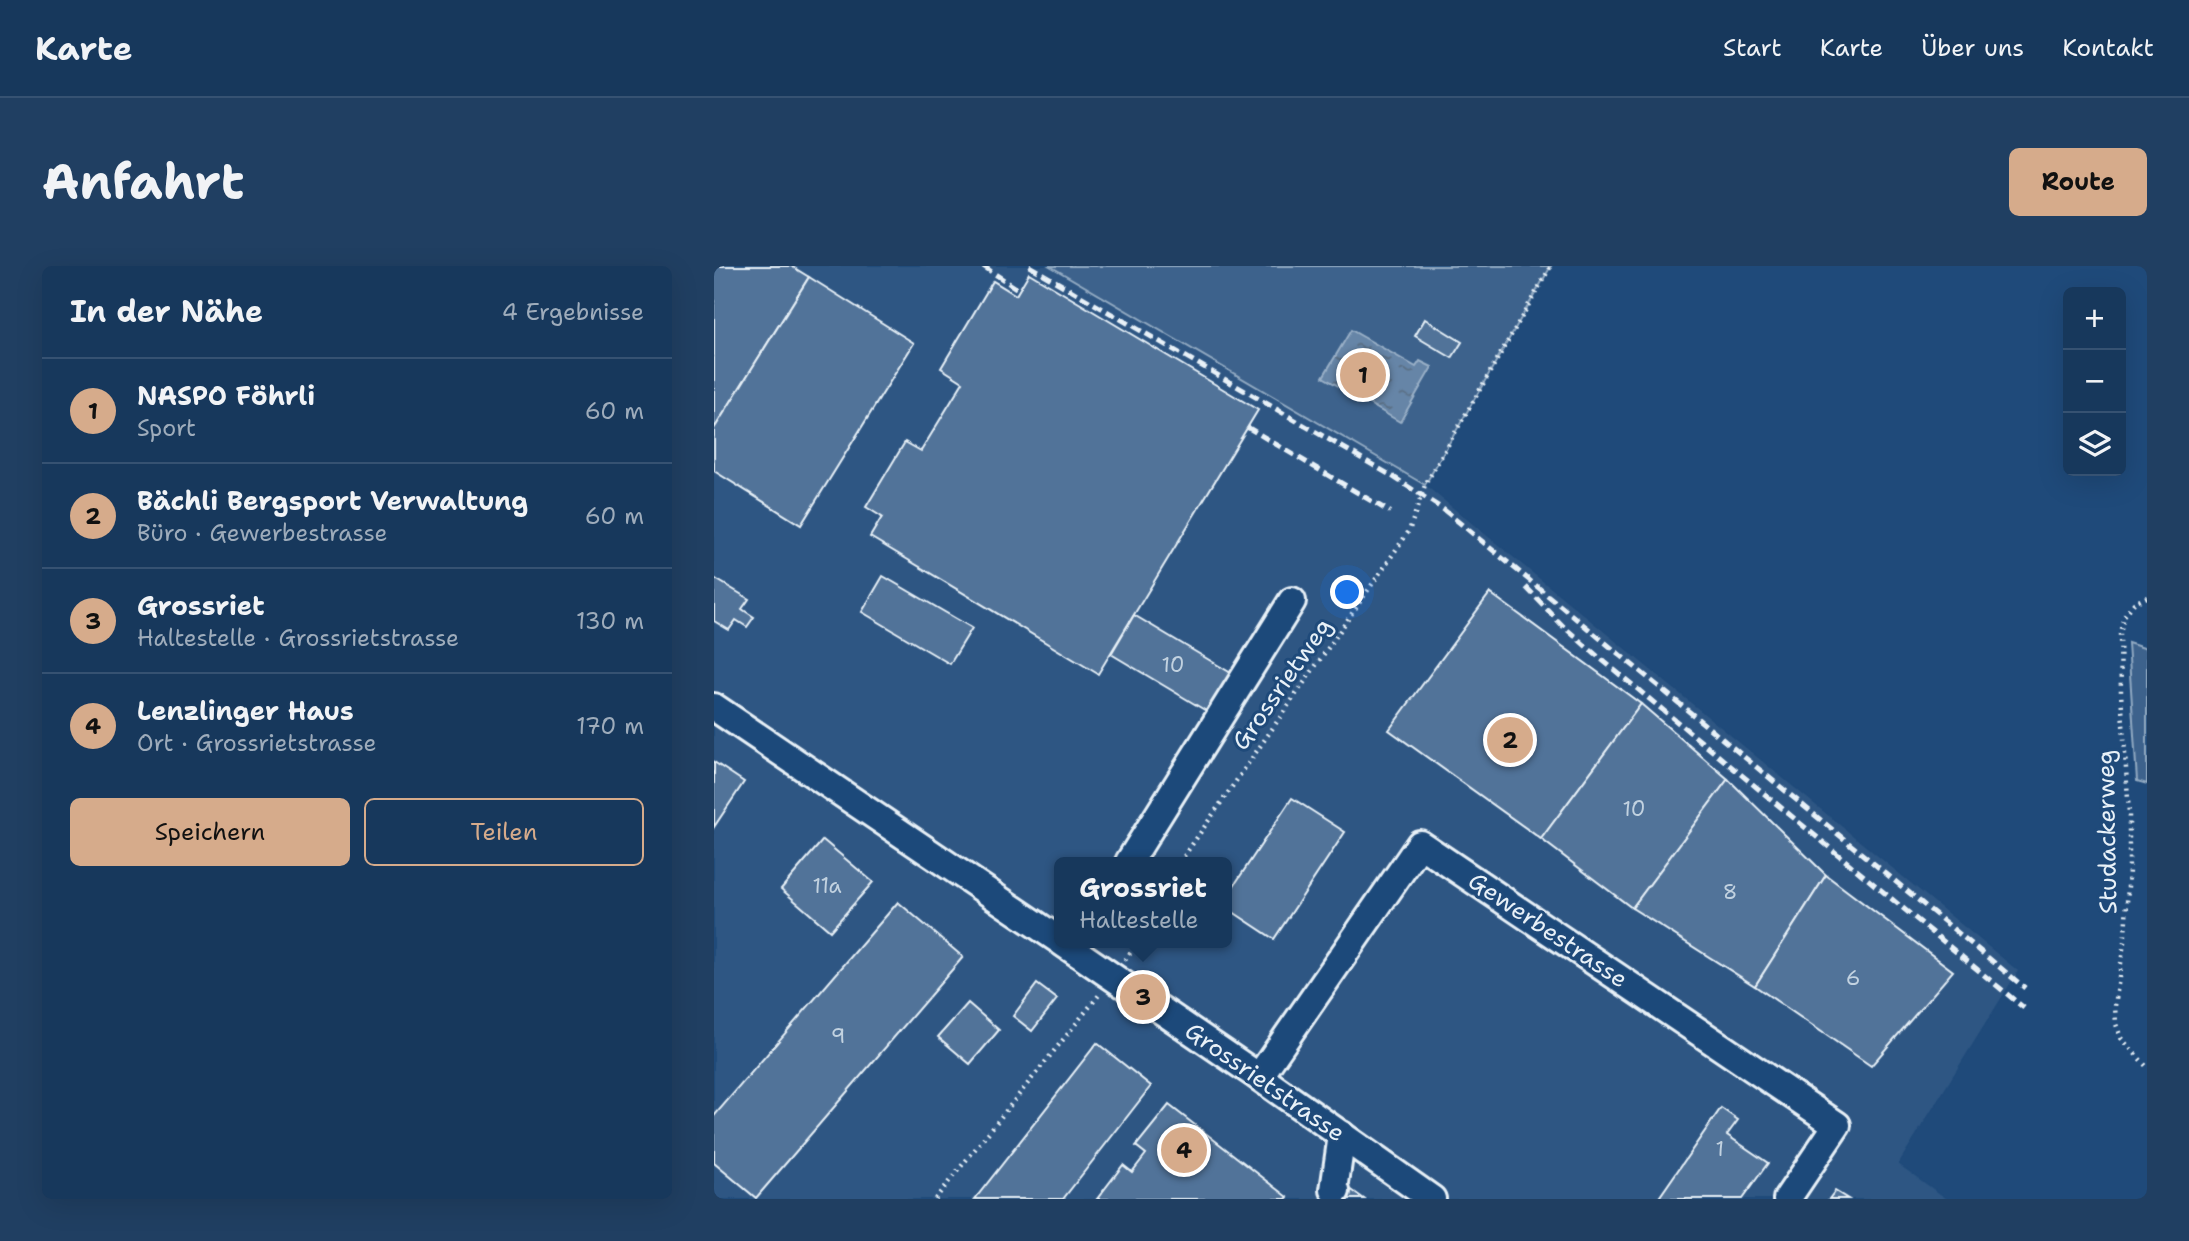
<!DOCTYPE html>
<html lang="de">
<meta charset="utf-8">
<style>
:root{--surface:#17385c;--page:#203f62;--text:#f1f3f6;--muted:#9eacbb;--line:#365272;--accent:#d6ab8b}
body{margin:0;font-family:"Shantell Sans",sans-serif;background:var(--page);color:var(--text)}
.controls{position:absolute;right:21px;top:21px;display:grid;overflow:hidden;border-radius:10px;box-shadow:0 7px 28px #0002}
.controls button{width:63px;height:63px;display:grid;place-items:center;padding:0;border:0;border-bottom:2px solid var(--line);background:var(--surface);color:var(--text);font:35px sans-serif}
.you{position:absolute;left:634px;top:327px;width:24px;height:24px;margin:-18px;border:5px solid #fff;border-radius:50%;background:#1a73e8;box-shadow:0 0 0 10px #1a73e833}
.badge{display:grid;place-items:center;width:46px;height:46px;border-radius:50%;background:var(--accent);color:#111;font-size:23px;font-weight:700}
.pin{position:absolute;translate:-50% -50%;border:4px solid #fff;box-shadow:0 2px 7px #0006}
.popup{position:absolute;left:340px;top:591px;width:178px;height:91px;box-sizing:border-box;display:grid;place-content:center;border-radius:10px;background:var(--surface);filter:drop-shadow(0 2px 5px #0005);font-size:23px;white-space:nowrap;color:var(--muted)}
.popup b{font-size:26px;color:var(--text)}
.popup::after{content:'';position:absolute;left:50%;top:100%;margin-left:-14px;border:14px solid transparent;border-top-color:var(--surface)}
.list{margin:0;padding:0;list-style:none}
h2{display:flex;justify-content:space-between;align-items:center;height:91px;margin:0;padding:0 28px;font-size:30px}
h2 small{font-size:23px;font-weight:400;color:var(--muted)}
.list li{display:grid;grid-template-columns:46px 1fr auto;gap:21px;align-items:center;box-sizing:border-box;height:105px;padding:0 28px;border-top:2px solid var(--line)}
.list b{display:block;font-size:26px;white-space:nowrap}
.list p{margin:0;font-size:23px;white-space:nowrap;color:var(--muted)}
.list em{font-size:23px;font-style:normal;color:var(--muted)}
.actions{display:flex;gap:14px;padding:21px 28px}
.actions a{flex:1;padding:16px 0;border:2px solid var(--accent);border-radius:10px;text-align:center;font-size:24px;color:var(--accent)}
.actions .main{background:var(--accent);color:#111}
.icon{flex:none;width:38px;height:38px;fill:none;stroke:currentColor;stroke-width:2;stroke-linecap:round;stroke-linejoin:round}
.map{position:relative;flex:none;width:1433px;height:933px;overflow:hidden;border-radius:10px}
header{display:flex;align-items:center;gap:42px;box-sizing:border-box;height:98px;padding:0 35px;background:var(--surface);border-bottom:2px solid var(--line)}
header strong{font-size:33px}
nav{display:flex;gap:38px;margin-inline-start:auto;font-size:24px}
.intro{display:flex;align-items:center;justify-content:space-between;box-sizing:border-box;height:168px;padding:0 42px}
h1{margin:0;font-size:49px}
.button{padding:18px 32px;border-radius:10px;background:var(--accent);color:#111;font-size:24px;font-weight:700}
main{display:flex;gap:42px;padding:0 42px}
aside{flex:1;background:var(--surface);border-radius:10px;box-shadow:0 7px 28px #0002}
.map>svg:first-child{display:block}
</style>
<header>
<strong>Karte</strong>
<nav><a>Start</a><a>Karte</a><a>Über uns</a><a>Kontakt</a></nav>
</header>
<div class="intro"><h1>Anfahrt</h1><a class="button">Route</a></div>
<main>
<aside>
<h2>In der Nähe<small>4 Ergebnisse</small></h2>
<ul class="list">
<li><span class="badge">1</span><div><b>NASPO Föhrli</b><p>Sport</p></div><em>60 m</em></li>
<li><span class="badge">2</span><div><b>Bächli Bergsport Verwaltung</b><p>Büro · Gewerbestrasse</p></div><em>60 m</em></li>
<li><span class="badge">3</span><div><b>Grossriet</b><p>Haltestelle · Grossrietstrasse</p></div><em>130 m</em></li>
<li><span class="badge">4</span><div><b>Lenzlinger Haus</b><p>Ort · Grossrietstrasse</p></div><em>170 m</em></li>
</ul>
<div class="actions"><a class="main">Speichern</a><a>Teilen</a></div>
</aside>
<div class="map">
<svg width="1433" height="933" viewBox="0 0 1433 933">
<defs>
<pattern id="water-ripples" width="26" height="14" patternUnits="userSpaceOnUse" patternTransform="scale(1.75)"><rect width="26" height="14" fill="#6685a7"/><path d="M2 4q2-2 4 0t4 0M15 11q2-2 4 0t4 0" fill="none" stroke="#596d82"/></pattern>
</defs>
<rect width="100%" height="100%" fill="#1f4a7a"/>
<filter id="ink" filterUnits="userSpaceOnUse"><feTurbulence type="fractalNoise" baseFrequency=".0143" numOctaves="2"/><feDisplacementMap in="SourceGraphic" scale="14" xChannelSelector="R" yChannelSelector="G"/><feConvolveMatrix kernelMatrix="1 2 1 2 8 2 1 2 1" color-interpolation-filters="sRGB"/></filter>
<g filter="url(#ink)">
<path fill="#2e5683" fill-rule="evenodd" d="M0,0H336L711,219L1304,705L1184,898L1233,933H0ZM345,596H513V677H345Z"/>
<g fill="#3c628c" stroke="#92aac2" stroke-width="2">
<path d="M336,0H837L711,219Z"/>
<path d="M1414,377L1433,383V518L1423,515Z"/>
</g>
<path fill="url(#water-ripples)" stroke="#9ab0c7" stroke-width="2" d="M637,64L702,101L706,95L718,101L686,156L609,111Z"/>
<g fill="#517399" stroke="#e8f1f8" stroke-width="2">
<path d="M0,0H77L95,11L0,163Z"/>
<path d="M315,7L544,144L384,408L156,271L168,251L152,241L191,176L207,185L249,116L227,102L279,15L302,29Z"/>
<path d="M95,11L200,77L87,259L0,205V163Z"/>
<path d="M711,53L748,76L738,92L701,70Z"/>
<path d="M169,310L258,362L236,398L148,346Z"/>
<path d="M0,312L35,333L28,343L40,351L33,361L22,354L15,364L0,355Z"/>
<path d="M776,327L927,438L827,573L675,464Z"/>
<path d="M420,349L522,410L499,449L397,388Z"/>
<path d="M927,438L1014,513L918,642L827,573Z"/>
<path d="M0,496L30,516L0,561Z"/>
<path d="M1014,513L1112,609L1041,720L918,642Z"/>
<path d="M578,532L631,566L560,673L513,642V630Z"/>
<path d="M109,574L159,616L116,665L67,623Z"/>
<path d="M1112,609L1239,705L1157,800L1041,720Z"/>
<path d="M184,636L249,691L42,932L0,897V850Z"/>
<path d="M323,718L343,733L318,765L299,750Z"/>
<path d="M254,737L285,764L256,798L224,771Z"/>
<path d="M383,777L437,820L349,933H261Z"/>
<path d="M455,839L574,931L572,933H383L409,899L418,906L432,888L422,880Z"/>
<path d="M1007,842L1024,854L1013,869L1054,897L1028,933H944Z"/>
<path d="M628,917L650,933H616Z"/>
<path d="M1121,925L1134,933H1115Z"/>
</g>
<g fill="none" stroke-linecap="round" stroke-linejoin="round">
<g stroke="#e8f1f8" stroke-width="32">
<g id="minor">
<path d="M0,441L345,674"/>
<path d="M415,596L578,335"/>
<path d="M349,677L545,811L718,933"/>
<path d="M545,811L706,578L1123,859L1073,933"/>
<path d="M622,925L620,924L628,869"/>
</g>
</g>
<g stroke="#e8f1f8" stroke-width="4.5" stroke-dasharray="2 5" stroke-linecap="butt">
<path d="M1433,331L1420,337L1410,350L1406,367L1407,427L1415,548V604L1411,669L1401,740L1402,758L1407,772L1433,801"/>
<path d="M466,596L695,265L711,219L837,0"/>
<path d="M411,694L421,680L420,677"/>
<path d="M221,933L385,729"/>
</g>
<use href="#minor" stroke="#1f4a7a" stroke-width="26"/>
<g stroke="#e8f1f8" stroke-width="5" stroke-dasharray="10 5" stroke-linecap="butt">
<path d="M269,0L305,24"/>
<path d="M315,0L678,210L730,244L1311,722"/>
<path d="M533,161L676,246"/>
<path d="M812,321L849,360L881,388L1310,742"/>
</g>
</g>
</g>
<g text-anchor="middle" stroke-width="6" stroke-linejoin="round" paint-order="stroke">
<g font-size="21" fill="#c2d2e0">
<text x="459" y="406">10</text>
<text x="920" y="550">10</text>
<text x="113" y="627">11a</text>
<text x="1016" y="633">8</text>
<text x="1139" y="719">6</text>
<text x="124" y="777">9</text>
<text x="1006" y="890">1</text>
</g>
<g font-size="24" fill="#e8f1f8" stroke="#1f4a7a">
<text transform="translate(568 418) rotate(-55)" y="8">Grossrietweg</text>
<text transform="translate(1393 566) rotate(-91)" y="8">Studackerweg</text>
<text transform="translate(834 664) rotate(34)" y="8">Gewerbestrasse</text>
<text transform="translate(551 816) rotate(35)" y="8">Grossrietstrasse</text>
</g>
</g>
</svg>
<div class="controls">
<button>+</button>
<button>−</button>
<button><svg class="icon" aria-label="layers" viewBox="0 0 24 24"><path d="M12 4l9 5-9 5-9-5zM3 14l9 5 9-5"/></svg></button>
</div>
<div class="you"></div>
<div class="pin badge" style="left:649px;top:109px">1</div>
<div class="pin badge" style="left:796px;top:474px">2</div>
<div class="pin badge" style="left:429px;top:731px">3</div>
<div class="popup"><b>Grossriet</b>Haltestelle</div>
<div class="pin badge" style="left:470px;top:884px">4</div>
</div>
</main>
